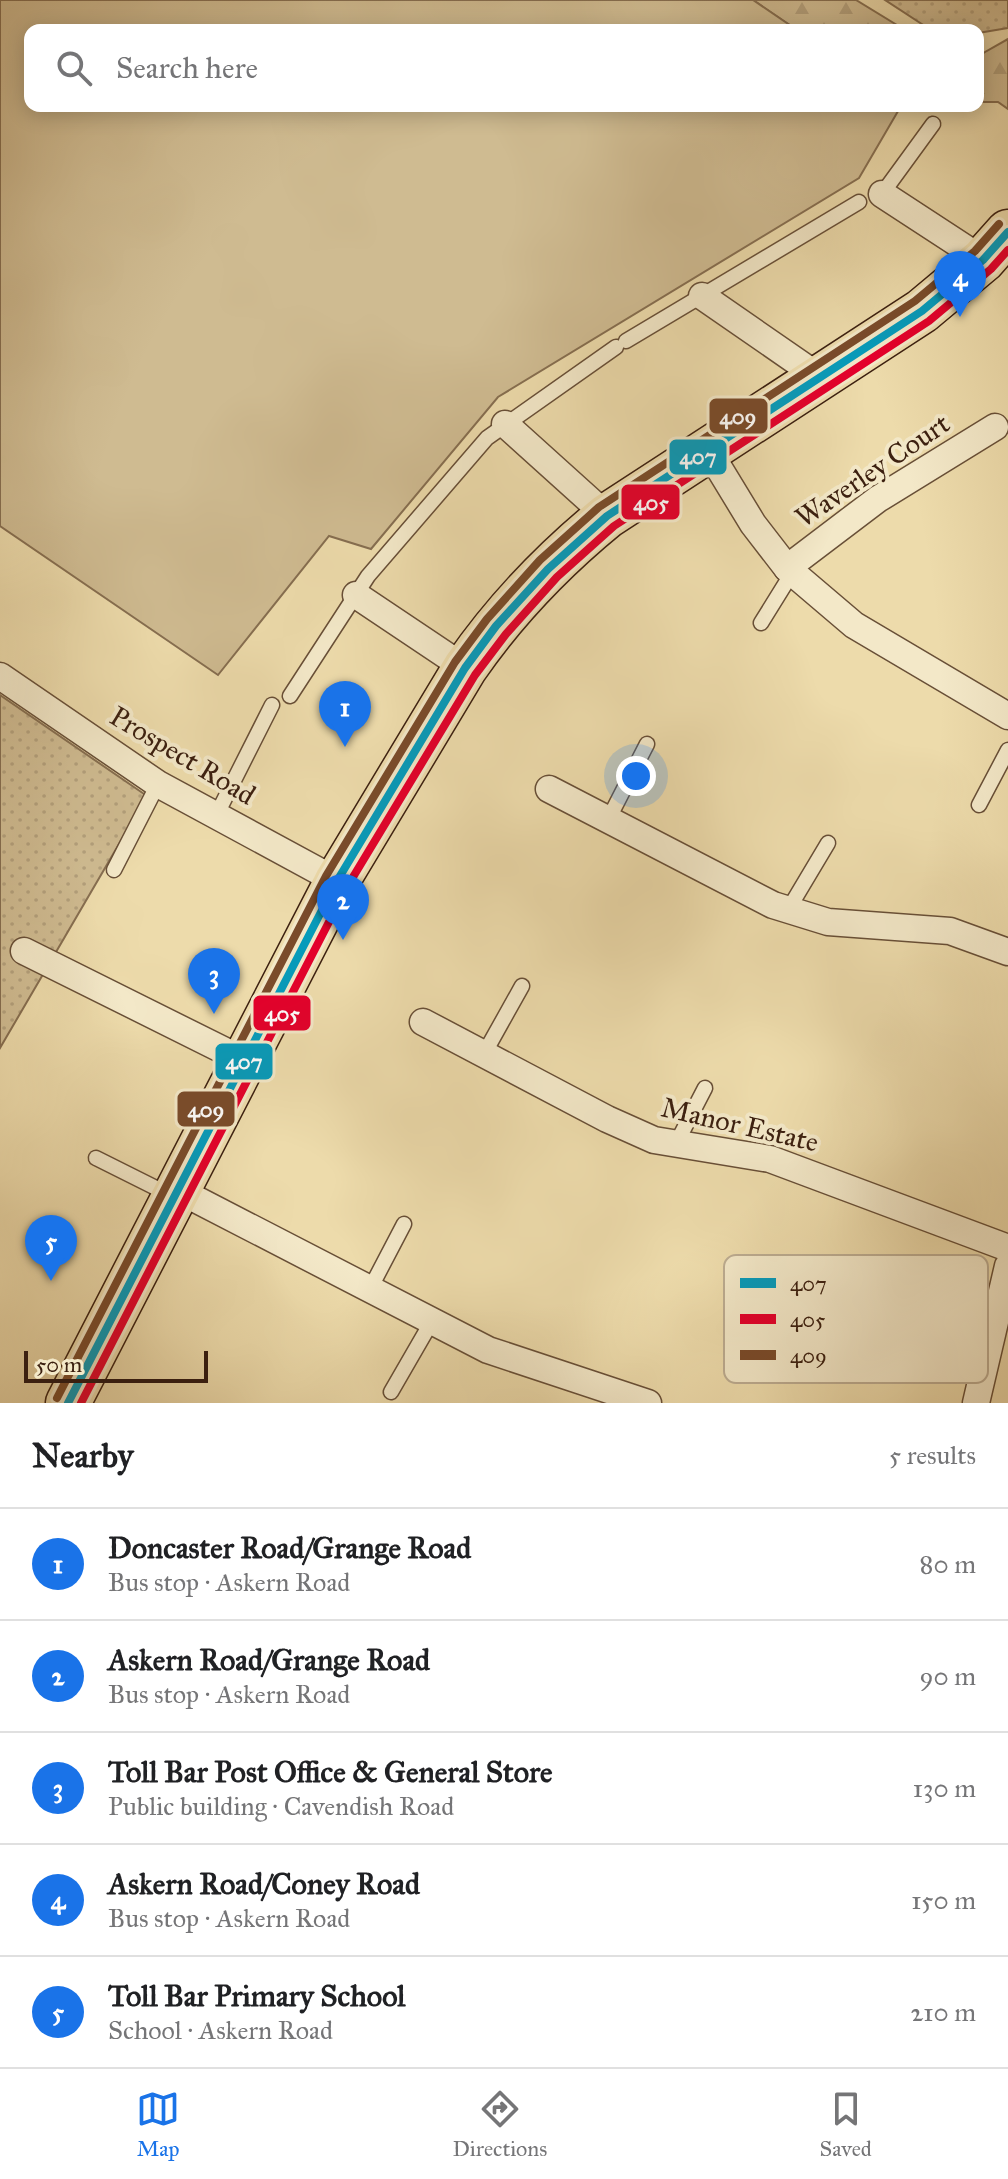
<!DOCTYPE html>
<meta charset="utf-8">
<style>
:root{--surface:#fff;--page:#f6f6f6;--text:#202124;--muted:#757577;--line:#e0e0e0;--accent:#1a73e8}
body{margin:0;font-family:"IM FELL Great Primer",serif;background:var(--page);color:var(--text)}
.scale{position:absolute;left:24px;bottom:20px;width:184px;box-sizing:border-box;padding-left:8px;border:4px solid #3c2010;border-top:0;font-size:22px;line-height:28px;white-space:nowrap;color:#3c2010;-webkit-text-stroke:6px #f3e8c8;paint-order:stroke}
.you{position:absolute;left:636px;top:776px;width:28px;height:28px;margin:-20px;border:6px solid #fff;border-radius:50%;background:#1a73e8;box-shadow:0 0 0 12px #1a73e833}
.badge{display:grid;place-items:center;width:52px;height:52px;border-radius:50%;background:var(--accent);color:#fff;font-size:26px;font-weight:700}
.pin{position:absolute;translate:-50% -66px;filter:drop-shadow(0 2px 4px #0008)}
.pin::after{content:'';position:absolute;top:42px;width:28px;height:24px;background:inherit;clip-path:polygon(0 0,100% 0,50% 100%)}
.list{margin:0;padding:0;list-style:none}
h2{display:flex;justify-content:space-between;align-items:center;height:104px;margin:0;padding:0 32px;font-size:34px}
h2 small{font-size:26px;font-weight:400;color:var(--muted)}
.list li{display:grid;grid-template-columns:52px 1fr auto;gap:24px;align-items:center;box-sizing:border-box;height:112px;padding:0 32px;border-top:2px solid var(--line)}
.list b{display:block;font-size:30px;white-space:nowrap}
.list p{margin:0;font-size:26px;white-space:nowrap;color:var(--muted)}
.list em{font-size:26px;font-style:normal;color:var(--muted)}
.icon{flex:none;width:44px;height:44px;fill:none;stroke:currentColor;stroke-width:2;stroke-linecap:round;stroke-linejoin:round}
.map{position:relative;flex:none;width:1008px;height:1403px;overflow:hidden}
.search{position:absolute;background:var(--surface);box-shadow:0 4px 20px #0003;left:24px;right:24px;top:24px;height:88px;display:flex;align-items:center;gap:20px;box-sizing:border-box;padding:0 28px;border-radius:16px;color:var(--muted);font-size:30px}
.sheet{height:664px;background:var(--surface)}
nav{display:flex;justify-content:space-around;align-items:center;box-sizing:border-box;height:112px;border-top:2px solid var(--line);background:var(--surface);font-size:22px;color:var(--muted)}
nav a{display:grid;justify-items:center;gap:4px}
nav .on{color:var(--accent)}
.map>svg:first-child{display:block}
</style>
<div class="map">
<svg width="1008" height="1403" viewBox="0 0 1008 1403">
<defs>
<pattern id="grass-dots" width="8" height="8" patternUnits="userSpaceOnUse" patternTransform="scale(2)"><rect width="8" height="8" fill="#cfbb91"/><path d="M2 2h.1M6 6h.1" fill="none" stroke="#b3a07c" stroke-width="1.8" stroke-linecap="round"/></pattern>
<pattern id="forest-firs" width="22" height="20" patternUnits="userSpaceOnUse" patternTransform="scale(2)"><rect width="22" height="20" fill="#cfbb91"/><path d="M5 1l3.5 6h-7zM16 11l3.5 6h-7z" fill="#b3a07c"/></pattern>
</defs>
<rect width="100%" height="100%" fill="#eddbab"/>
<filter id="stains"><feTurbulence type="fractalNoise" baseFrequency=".0025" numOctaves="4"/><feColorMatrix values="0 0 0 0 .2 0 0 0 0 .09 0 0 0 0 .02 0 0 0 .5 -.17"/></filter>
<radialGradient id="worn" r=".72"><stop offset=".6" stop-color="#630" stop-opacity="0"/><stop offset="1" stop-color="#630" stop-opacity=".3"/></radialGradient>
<g fill="url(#grass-dots)" stroke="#866e50" stroke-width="2">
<path d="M885,0H1008V28L978,33V30H931Z"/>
<path d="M0,695L147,796L0,1048Z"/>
</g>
<g fill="url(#forest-firs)" stroke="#866e50" stroke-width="2">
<path d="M753,0H856L905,30H797Z"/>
<path d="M1008,39V109L998,102H978V56Z"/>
</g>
<path fill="#cfbb91" stroke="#866e50" stroke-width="2" d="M0,0H753L797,30H30V106H901L859,178L498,397L371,549L329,536L218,675L0,526Z"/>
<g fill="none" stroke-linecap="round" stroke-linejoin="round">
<g stroke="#684f37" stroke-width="17">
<g id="lane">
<path d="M882,194L933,124"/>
<path d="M626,341L859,202"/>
<path d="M761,623L792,573"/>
<path d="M290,696L368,576L487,438L616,347"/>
<path d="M979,805L1008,750"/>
<path d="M217,814L272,705"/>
<path d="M608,820L647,744"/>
<path d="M114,870L158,784"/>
<path d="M788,910L828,843"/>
<path d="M484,1054L522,986"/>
<path d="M676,1144L705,1088"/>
<path d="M96,1158L170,1195"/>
<path d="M370,1289L404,1224"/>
<path d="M391,1392L432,1321"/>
</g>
</g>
<g stroke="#684f37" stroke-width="29">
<g id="street">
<path d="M882,194L983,260"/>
<path d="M702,296L819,377"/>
<path d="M505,424L607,516"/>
<path d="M708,450L753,524L787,568L854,625L1008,716"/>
<path d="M787,568L878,499L995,427"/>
<path d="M356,595L465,668"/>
<path d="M0,676L158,784L337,881"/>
<path d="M549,789L773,905L828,922L950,931L1008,952"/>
<path d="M24,951L245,1061"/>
<path d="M423,1022L607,1119L654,1140L770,1159L1008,1248"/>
<path d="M178,1190L488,1350L648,1403"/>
<path d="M976,1403L1008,1266"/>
</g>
</g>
<g stroke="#3c2010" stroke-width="47">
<path id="highway" d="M68,1403L337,881L465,668C505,610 552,561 607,516L922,311L983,260L1008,232"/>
</g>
<use href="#lane" stroke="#f3e8c8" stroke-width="14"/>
<use href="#street" stroke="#f3e8c8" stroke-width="26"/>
<use href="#highway" stroke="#eddbab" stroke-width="44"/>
<g stroke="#f3e8c8" stroke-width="14">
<path id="bus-1" d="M68,1403L337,881L465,668L496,626L548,569L607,516L922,311L983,260L1008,232"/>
</g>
<g stroke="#f3e8c8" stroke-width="14">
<path id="bus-2" d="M81,1403L347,887L475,675L506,634L557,577L614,526L929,321L991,269L1008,250"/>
</g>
<g stroke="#f3e8c8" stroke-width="14">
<path id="bus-3" d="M57,1398L326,876L455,662L487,619L540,560L599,507L915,301L975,251L999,224"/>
</g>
<use href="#bus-1" stroke="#069bbb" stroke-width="8"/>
<use href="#bus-2" stroke="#e4002b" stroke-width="8"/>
<use href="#bus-3" stroke="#7a4b2a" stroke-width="8"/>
</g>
<g text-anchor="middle" stroke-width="8" stroke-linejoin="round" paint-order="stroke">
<g font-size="28" fill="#3c2010" stroke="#f3e8c8">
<text transform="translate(872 470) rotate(-34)" y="10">Waverley Court</text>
<text transform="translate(183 755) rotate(31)" y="10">Prospect Road</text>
<text transform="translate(740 1124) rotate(13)" y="10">Manor Estate</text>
</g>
</g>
<rect x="724" y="1255" width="264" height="128" rx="12" fill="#f3e8c8" stroke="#bcac91" stroke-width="2"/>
<rect x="740" y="1278" width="36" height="10" fill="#069bbb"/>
<rect x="740" y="1314" width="36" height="10" fill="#e4002b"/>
<rect x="740" y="1350" width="36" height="10" fill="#7a4b2a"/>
<g font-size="22" fill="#3c2010">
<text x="790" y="1291">407</text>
<text x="790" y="1327">405</text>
<text x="790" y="1363">409</text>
</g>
<g stroke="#f3e8c8" stroke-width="3">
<rect x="708" y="397" width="61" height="38" rx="8" fill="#7a4b2a"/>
<rect x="668" y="438" width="60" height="38" rx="8" fill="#069bbb"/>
<rect x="620" y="483" width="61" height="38" rx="8" fill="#e4002b"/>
<rect x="252" y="994" width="60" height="38" rx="8" fill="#e4002b"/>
<rect x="214" y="1042" width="60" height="39" rx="8" fill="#069bbb"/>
<rect x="176" y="1090" width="60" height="38" rx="8" fill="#7a4b2a"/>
</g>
<g font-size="22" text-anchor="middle" font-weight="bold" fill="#fff">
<text x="738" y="424">409</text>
<text x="698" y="464">407</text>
<text x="651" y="510">405</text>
<text x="282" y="1021">405</text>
<text x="244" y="1069">407</text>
<text x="206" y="1117">409</text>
</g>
<rect width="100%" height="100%" filter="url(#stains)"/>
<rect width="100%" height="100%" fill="url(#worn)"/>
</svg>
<div class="scale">50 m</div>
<div class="you"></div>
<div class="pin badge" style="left:345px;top:747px">1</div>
<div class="pin badge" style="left:343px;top:940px">2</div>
<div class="pin badge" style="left:214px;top:1014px">3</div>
<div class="pin badge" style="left:960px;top:317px">4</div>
<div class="pin badge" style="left:51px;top:1281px">5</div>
<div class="search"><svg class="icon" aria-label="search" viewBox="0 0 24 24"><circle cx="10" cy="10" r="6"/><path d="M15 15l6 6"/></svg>Search here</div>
</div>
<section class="sheet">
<h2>Nearby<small>5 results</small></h2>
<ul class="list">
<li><span class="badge">1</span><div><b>Doncaster Road/Grange Road</b><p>Bus stop · Askern Road</p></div><em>80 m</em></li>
<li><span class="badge">2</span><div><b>Askern Road/Grange Road</b><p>Bus stop · Askern Road</p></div><em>90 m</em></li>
<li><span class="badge">3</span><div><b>Toll Bar Post Office &amp; General Store</b><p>Public building · Cavendish Road</p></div><em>130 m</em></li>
<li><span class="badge">4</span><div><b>Askern Road/Coney Road</b><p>Bus stop · Askern Road</p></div><em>150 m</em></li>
<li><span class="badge">5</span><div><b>Toll Bar Primary School</b><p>School · Askern Road</p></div><em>210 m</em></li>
</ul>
</section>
<nav>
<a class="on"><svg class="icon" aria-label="map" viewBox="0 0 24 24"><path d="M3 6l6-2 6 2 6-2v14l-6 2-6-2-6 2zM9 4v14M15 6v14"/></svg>Map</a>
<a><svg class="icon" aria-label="directions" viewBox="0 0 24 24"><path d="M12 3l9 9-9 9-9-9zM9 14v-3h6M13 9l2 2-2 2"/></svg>Directions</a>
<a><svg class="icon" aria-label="saved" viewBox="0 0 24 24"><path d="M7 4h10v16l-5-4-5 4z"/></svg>Saved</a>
</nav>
